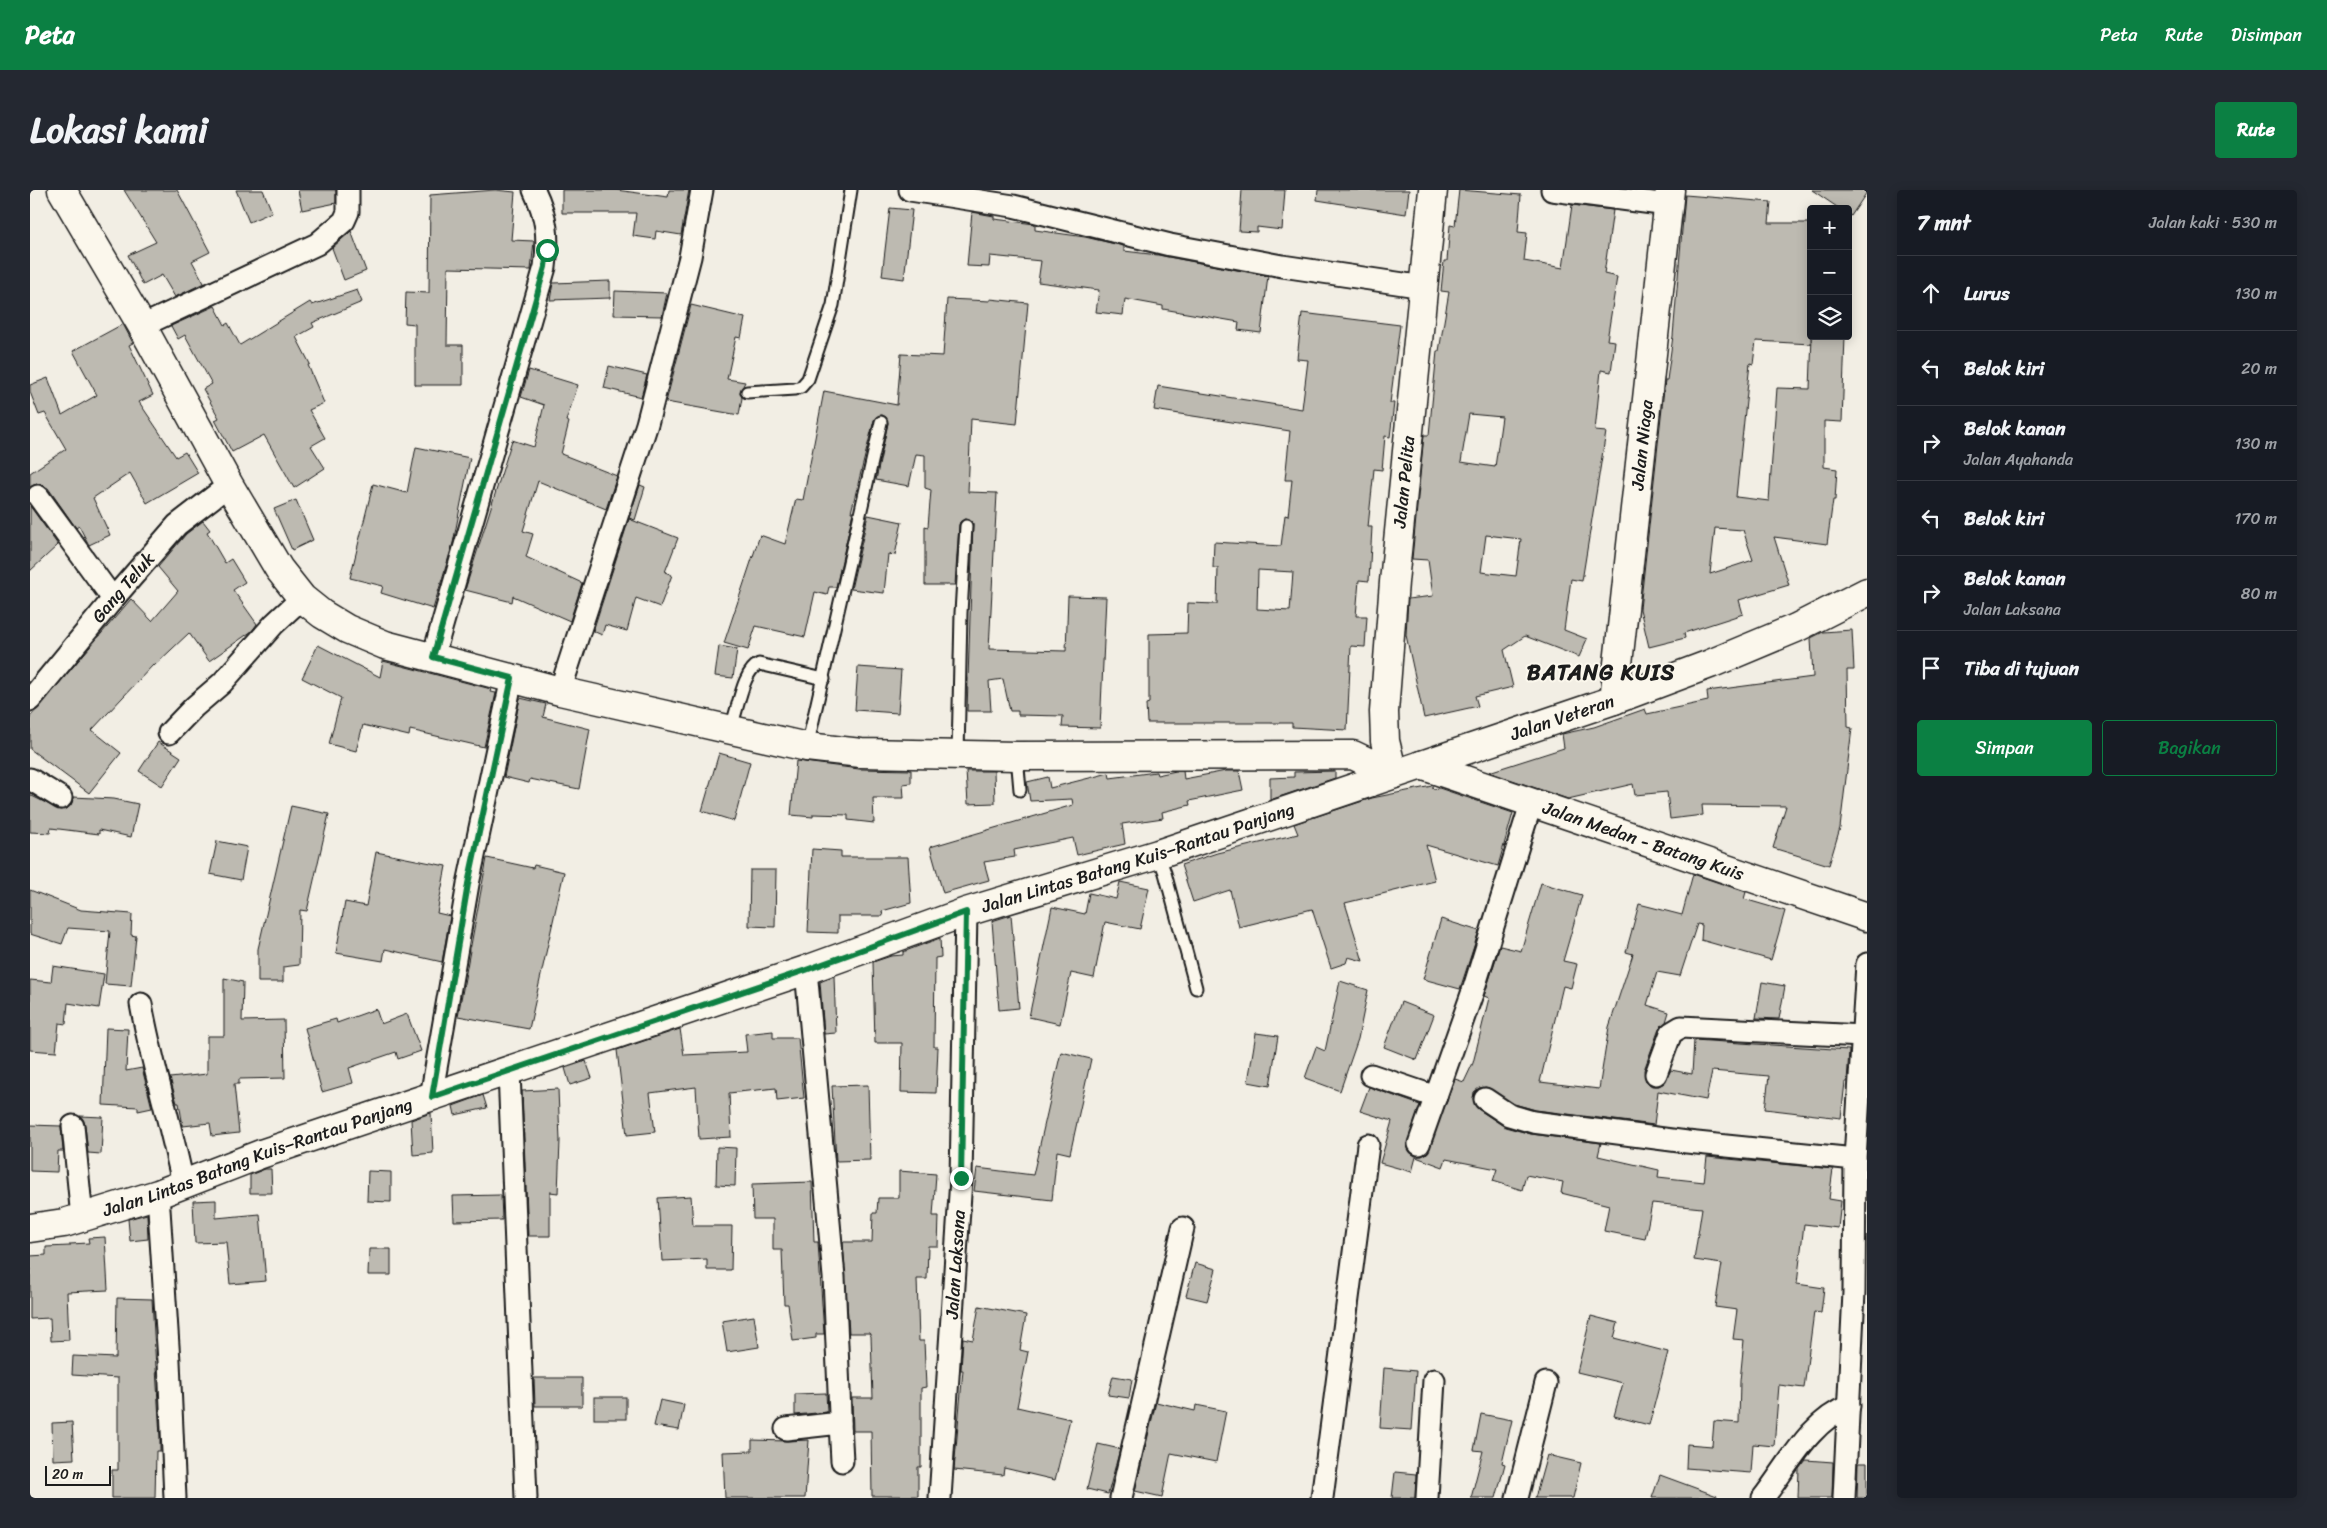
<!DOCTYPE html>
<html lang="id">
<meta charset="utf-8">
<style>
:root{--surface:#171b24;--page:#242831;--text:#f1f3f6;--muted:#9ea1a6;--line:#363941;--accent:#0b8043}
body{margin:0;font-family:Sriracha,sans-serif;background:var(--page);color:var(--text)}
.controls{position:absolute;right:15px;top:15px;display:grid;overflow:hidden;border-radius:5px;box-shadow:0 2px 12px #0003}
.controls button{width:45px;height:45px;display:grid;place-items:center;padding:0;border:0;border-bottom:1px solid var(--line);background:var(--surface);color:var(--text);font:25px sans-serif}
.scale{position:absolute;left:15px;bottom:12px;width:66px;box-sizing:border-box;padding-left:5px;border:2px solid #1c1c1c;border-top:0;font-size:14px;line-height:18px;white-space:nowrap;color:#1c1c1c;-webkit-text-stroke:4px #fbf7ec;paint-order:stroke}
.stop{position:absolute;width:15px;height:15px;margin:-11px;border:4px solid #0b8043;border-radius:50%;background:#fff}
.stop.end{background:#0b8043;border-color:#fff;box-shadow:0 1px 5px #0008}
.list{margin:0;padding:0;list-style:none}
h2{display:flex;justify-content:space-between;align-items:center;height:65px;margin:0;padding:0 20px;font-size:21px}
h2 small{font-size:16px;font-weight:400;color:var(--muted)}
.list li{display:grid;grid-template-columns:32px 1fr auto;gap:15px;align-items:center;box-sizing:border-box;height:75px;padding:0 20px;border-top:1px solid var(--line)}
.list b{display:block;font-size:19px;white-space:nowrap}
.list p{margin:0;font-size:16px;white-space:nowrap;color:var(--muted)}
.list em{font-size:16px;font-style:normal;color:var(--muted)}
.actions{display:flex;gap:10px;padding:15px 20px}
.actions a{flex:1;padding:11px 0;border:1px solid var(--accent);border-radius:5px;text-align:center;font-size:18px;color:var(--accent)}
.actions .main{background:var(--accent);color:#fff}
.icon{flex:none;width:28px;height:28px;fill:none;stroke:currentColor;stroke-width:2;stroke-linecap:round;stroke-linejoin:round}
.map{position:relative;flex:none;width:1837px;height:1308px;overflow:hidden;border-radius:5px}
header{display:flex;align-items:center;gap:30px;box-sizing:border-box;height:70px;padding:0 25px;background:var(--accent);color:#fff}
header strong{font-size:24px}
nav{display:flex;gap:28px;margin-inline-start:auto;font-size:18px}
.intro{display:flex;align-items:center;justify-content:space-between;box-sizing:border-box;height:120px;padding:0 30px}
h1{margin:0;font-size:35px}
.button{padding:12px 22px;border-radius:5px;background:var(--accent);color:#fff;font-size:18px;font-weight:700}
main{display:flex;gap:30px;padding:0 30px}
aside{flex:1;background:var(--surface);border-radius:5px;box-shadow:0 2px 12px #0003}
.map>svg:first-child{display:block}
</style>
<header>
<strong>Peta</strong>
<nav><a>Peta</a><a>Rute</a><a>Disimpan</a></nav>
</header>
<div class="intro"><h1>Lokasi kami</h1><a class="button">Rute</a></div>
<main>
<div class="map">
<svg width="1837" height="1308" viewBox="0 0 1837 1308">
<rect width="100%" height="100%" fill="#f2eee4"/>
<filter id="ink" filterUnits="userSpaceOnUse"><feTurbulence type="fractalNoise" baseFrequency=".02" numOctaves="2"/><feDisplacementMap in="SourceGraphic" scale="10" xChannelSelector="R" yChannelSelector="G"/><feConvolveMatrix kernelMatrix="1 2 1 2 8 2 1 2 1" color-interpolation-filters="sRGB"/></filter>
<g filter="url(#ink)">
<g fill="#bdbab1" stroke="#1c1c1c" fill-rule="evenodd">
<path d="M94,0H147L180,62L162,71L174,93L145,107L132,85L113,95L98,65L126,52Z"/>
<path d="M206,0H233L242,22L219,32Z"/>
<path d="M268,0H306V13L272,20Z"/>
<path d="M465,0L485,2L481,50L504,51L501,80L418,78L417,155H433V195H385V134L375,133L376,102L399,103L400,5Z"/>
<path d="M532,0H586L638,7L639,0H659L651,45L626,41L625,49L603,46L606,23H532Z"/>
<path d="M1212,0H1255L1252,40L1227,37V42L1209,41Z"/>
<path d="M1288,0H1379L1376,24L1287,10Z"/>
<path d="M1429,0L1491,5L1488,42L1497,43L1494,71L1533,78L1542,15L1583,20L1574,84L1587,87L1577,150L1585,151L1581,182L1571,180L1565,241L1576,242L1552,391L1541,389L1534,440L1557,449L1549,467L1495,446L1474,460L1483,497L1445,506L1448,516L1394,528L1376,445L1378,409L1403,406L1398,370L1382,369L1394,245H1399L1407,161H1409L1419,102L1411,101L1414,71H1417L1420,35L1425,36ZM1439,224L1472,227L1465,277L1431,272ZM1456,345L1491,349L1486,386L1451,382Z"/>
<path d="M1782,0H1837V2L1821,26L1818,24V19H1810Z"/>
<path d="M1655,5L1741,12L1739,33H1781V154L1726,151L1723,174L1720,173L1706,307L1739,311L1747,198L1780,199L1782,146H1815L1812,232L1794,231V277L1807,279L1805,310H1803L1797,354L1744,347L1759,395L1709,410L1713,424L1654,443L1655,448L1619,457L1610,419L1635,190H1637L1643,146ZM1685,338L1713,340L1723,370L1680,384Z"/>
<path d="M860,18L882,20L874,89L852,86Z"/>
<path d="M942,22L964,26V29L1005,34V40L1055,47L1094,56V61L1128,65L1238,86L1231,143L1208,140L1209,132L1133,119V116L1095,109L1093,125L1066,122L1069,100L1008,92L1011,71L960,66L959,77L937,76Z"/>
<path d="M321,41L336,81L314,90L302,58Z"/>
<path d="M580,91V108L520,110L523,93Z"/>
<path d="M327,100L332,112L282,133L284,137L266,147L280,174L278,175L294,213L279,220L295,248L281,256L295,278L264,298L234,245L202,262L185,230L189,228L173,199L182,194L155,145L148,149L141,136L185,116L195,135L198,133L210,155L280,112L282,115Z"/>
<path d="M585,101L637,103L632,126L584,125Z"/>
<path d="M917,109L960,111V109L998,113L987,234L941,229L938,302L967,303L959,459L1036,461L1038,406L1076,407L1070,538L1032,537L1033,526L988,525V521H980L973,489L959,491L961,521H937L943,333L936,329L930,332L929,335L925,395H895V336L898,337L901,300L895,298V265L886,264L879,296L846,290L858,233L856,227L852,225L846,227L844,230L821,322H823L806,397H799L797,405L785,402L775,447L726,436L718,460L694,453L730,345L755,354L766,309L773,310L794,201L867,215L871,164L913,166Z"/>
<path d="M661,115L715,128L711,148L706,147L697,189L715,192L710,202L712,208L709,225L636,212Z"/>
<path d="M1272,123L1370,135L1360,213H1364L1360,247L1355,246L1352,280L1344,279L1338,337H1342L1339,391L1329,390L1326,426H1337L1335,457L1321,456L1317,540L1262,537V533H1117L1116,514L1119,513V444L1157,443L1158,413L1187,414L1188,378H1183L1184,352L1251,356L1255,325L1258,326L1262,290H1255L1260,241L1124,220L1128,196L1272,219L1278,170L1267,169ZM1228,380L1263,382L1260,421L1227,419Z"/>
<path d="M93,134L103,153L99,155L123,205L109,212L146,267L155,262L168,283L117,313L100,283L63,308L80,345L59,355L49,336L46,338L18,298L7,294L0,297V283L36,259L15,223L9,225L0,202V195L18,188L32,225L67,205L43,161Z"/>
<path d="M579,176L617,185L611,207L574,198Z"/>
<path d="M499,180L548,195L536,231L539,232L531,264L587,286L576,319L508,291L493,341L503,344L496,367L552,393L540,431L483,406L482,412L435,400L482,250L504,257L514,215L491,207Z"/>
<path d="M386,257L440,268L423,353L403,419L351,403L353,396L320,388L343,294L377,303Z"/>
<path d="M610,295L615,297L605,330L599,328Z"/>
<path d="M266,310L283,350L262,360L244,319Z"/>
<path d="M0,316L28,355L0,381Z"/>
<path d="M838,325L872,332L865,365L858,364L854,403L821,399Z"/>
<path d="M599,329L648,348L635,382L642,385L630,417L606,408L597,441L575,435L572,445L563,441Z"/>
<path d="M173,331L180,340L177,342L195,373L201,369L215,392L203,400L227,434L222,441L179,471L159,443L124,476L123,475L62,540L91,563L59,603L0,559V527L101,409L122,431L148,401L128,377L156,344Z"/>
<path d="M1822,440L1824,480H1817L1818,537L1822,538L1810,638L1799,675L1743,658L1756,616L1672,615L1673,625L1640,629L1637,602L1605,605L1603,594L1538,609L1459,582L1534,558L1532,544L1564,537L1615,519L1617,524L1678,511L1677,501L1783,487L1781,448L1793,442Z"/>
<path d="M288,455L350,487L353,471L461,499L460,502L466,503L454,557L380,540L379,546L333,535L326,561L299,554L311,508L272,488Z"/>
<path d="M689,456L707,459L703,488L685,486Z"/>
<path d="M828,477L871,480L868,523L825,520Z"/>
<path d="M490,508L516,514L513,527L560,539L549,599L500,589L499,593L474,587Z"/>
<path d="M128,552L151,567L132,596L109,581Z"/>
<path d="M689,563L720,572L704,631L672,621Z"/>
<path d="M766,571L829,579L881,580V593L873,594L874,608H843L844,633L818,630V625L783,624V627L761,625Z"/>
<path d="M936,581H964L965,613L938,614Z"/>
<path d="M1146,581H1153L1154,589L1196,581H1209L1213,600L1159,611L1160,615L1132,622L1133,628L1092,634L1095,654L1047,665L1043,648L984,660L985,667L954,672L959,690L913,703L900,657L1043,615L1042,609L1000,611L997,592L1018,587L1020,598L1079,583L1080,588L1126,582L1127,585Z"/>
<path d="M1305,581V588L1240,610V588L1264,587V582Z"/>
<path d="M1402,596L1403,599L1409,598L1483,623L1468,676L1396,655L1405,691L1315,713L1333,771L1318,767L1316,773L1301,778L1282,719L1209,737L1200,700L1163,712L1151,675L1187,663L1268,644L1264,634L1342,608Z"/>
<path d="M0,605L30,620L37,619L41,615L43,607L84,609L108,614L101,647L69,640V644L21,638L20,643L0,642Z"/>
<path d="M261,616L299,624L277,721L270,720L269,775L253,777V792H228V759Z"/>
<path d="M187,651L217,657L211,690L180,684Z"/>
<path d="M782,659L811,661V667H878L881,713L852,721L853,726H808V743L778,742Z"/>
<path d="M346,662L416,676L407,723L420,726L412,772L355,759L353,771L306,763L315,712L336,716Z"/>
<path d="M457,668L503,678L504,675L534,682L499,839L428,826Z"/>
<path d="M720,680H746L745,737L719,736Z"/>
<path d="M1663,684L1716,702L1714,709L1755,721L1741,770L1671,750L1672,735L1667,734L1650,786L1627,782L1617,815L1639,822L1636,832L1629,839L1614,880L1616,892L1622,896H1629L1634,893L1641,880L1662,884L1664,850L1819,860L1817,892H1815L1811,928L1735,919L1739,886L1682,881L1676,910L1628,901L1624,935L1506,920L1484,914L1456,897L1449,898L1444,902L1443,909L1448,919L1475,937L1501,944L1571,953L1568,966L1629,980L1628,987L1674,992L1677,967L1803,979L1799,1009L1811,1011L1808,1038L1774,1034L1767,1094L1794,1098L1791,1123L1784,1122L1774,1198L1749,1195L1744,1256L1723,1254L1721,1283L1656,1278L1657,1254L1682,1256L1684,1231L1709,1233L1710,1191L1714,1150L1703,1149L1707,1120L1685,1117L1692,1074L1664,1070L1672,1018L1622,1013L1615,1049L1574,1041L1579,1015L1531,1003L1533,992L1496,985L1492,1000L1463,991L1467,979L1416,969L1413,977L1386,967L1382,982L1350,973L1362,931L1330,921L1339,897L1390,915L1377,956L1380,962L1385,966H1392L1397,963L1425,889L1434,892L1443,873L1459,808L1454,806L1470,756L1491,761L1511,693L1552,705L1533,771L1547,774L1541,798L1533,796L1510,892L1569,899L1579,837L1603,764L1596,762L1609,714L1652,725Z"/>
<path d="M1090,692L1119,698L1110,739L1075,732L1064,788L1041,783L1030,834L999,827L1022,717L1055,724L1059,703L1086,709Z"/>
<path d="M0,700L51,720L102,724L101,745L106,746L101,796L75,794L80,741L38,738L32,754L0,744Z"/>
<path d="M981,725L989,818L969,820L962,731Z"/>
<path d="M1411,729L1449,741L1430,799L1393,789Z"/>
<path d="M910,748L911,767L905,768L904,857H908L906,903L871,902L872,853H845L843,772L861,766L873,765V762Z"/>
<path d="M23,776L74,784L69,818L38,813L36,834L29,833L26,862L0,860V790L21,792Z"/>
<path d="M804,786L806,843L794,844L790,792Z"/>
<path d="M194,788L213,792L212,831L254,830L255,888L209,889V894H204L209,943L182,946L180,933L153,936L149,913H147L140,888L177,884V846H194Z"/>
<path d="M1310,791L1338,800L1328,849L1310,901L1275,888L1286,857L1295,861Z"/>
<path d="M1732,792L1755,796L1749,829L1726,828Z"/>
<path d="M1371,812L1404,825L1387,870L1354,857Z"/>
<path d="M346,819L351,834L377,824L391,861L368,869L366,862L319,878L323,893L292,902L275,838L306,829L307,833Z"/>
<path d="M76,838L98,839L96,881L112,878L122,918L108,921V917L73,915Z"/>
<path d="M650,839L654,865L717,862L715,844L743,841V848H768L774,908L747,911L746,898L699,903L701,947L669,949L666,897L620,903L625,942L597,945L587,860Z"/>
<path d="M1226,843L1248,846L1240,896L1218,892Z"/>
<path d="M1031,862L1061,869L1040,964L1027,961L1022,1010L944,1001L947,978L1003,985Z"/>
<path d="M556,871L562,888L540,895L535,878Z"/>
<path d="M838,895L840,970L806,971L802,896Z"/>
<path d="M528,899L530,951L528,1003L520,1002V1046H498L492,901Z"/>
<path d="M453,905L457,918L425,925L423,916Z"/>
<path d="M401,923L403,963L383,965L381,930Z"/>
<path d="M50,926L73,927L71,964L58,963L55,935Z"/>
<path d="M0,935L31,936L33,961H28L27,982L0,981Z"/>
<path d="M687,957L706,958L705,996L686,995Z"/>
<path d="M235,979H241L242,1003H220V985Z"/>
<path d="M338,981L361,982V1012L337,1011Z"/>
<path d="M869,981L906,984L903,1026H909L908,1056H898L897,1089H887L889,1151H894L896,1197L891,1198V1277H888V1306H842L841,1241H823L822,1208H843L841,1146L839,1143H819L813,1052H842L843,1023H847L848,1008H869Z"/>
<path d="M782,992L784,1052H788L794,1144H786V1148L763,1151L758,1114H754L752,1060H743V1029H723L722,994Z"/>
<path d="M471,1005L472,1030L424,1031L423,1006Z"/>
<path d="M661,1006L663,1036H702L701,1080H677V1069L632,1071L628,1008Z"/>
<path d="M186,1010V1028L230,1024L236,1091L200,1094L196,1052L165,1053L163,1011Z"/>
<path d="M117,1024L118,1049L100,1051L98,1029Z"/>
<path d="M75,1047L78,1100L37,1102L39,1150L21,1151L20,1128L0,1129V1066L16,1065V1057L40,1056V1054L59,1053L58,1048Z"/>
<path d="M339,1059H361V1085H338Z"/>
<path d="M1165,1073L1186,1079L1177,1111L1156,1106Z"/>
<path d="M87,1108L122,1109L130,1247V1261H126L125,1308H82V1280H88V1188L42,1185L43,1166L86,1168Z"/>
<path d="M949,1116L996,1125L990,1160L998,1162L987,1217L1040,1229L1025,1290L974,1278L973,1285L924,1280L933,1180H931L933,1148L943,1150Z"/>
<path d="M724,1126L729,1157L697,1162L692,1131Z"/>
<path d="M1561,1126L1588,1133L1584,1148L1638,1162L1619,1235L1584,1226L1593,1193L1547,1182Z"/>
<path d="M1354,1178L1386,1181L1382,1240L1350,1238Z"/>
<path d="M1083,1186L1102,1189L1099,1208L1078,1205Z"/>
<path d="M504,1188H552V1216H505Z"/>
<path d="M796,1203L797,1222L765,1225V1204Z"/>
<rect x="564" y="1207" width="32" height="22"/>
<path d="M630,1210L654,1215L649,1240L624,1236Z"/>
<path d="M1126,1212L1165,1221L1166,1215L1196,1221L1186,1272L1141,1263L1132,1307L1105,1301Z"/>
<path d="M1451,1224L1482,1230L1472,1273L1475,1274L1466,1308H1441L1453,1261L1444,1260Z"/>
<path d="M42,1232L44,1269L23,1270L22,1233Z"/>
<path d="M722,1250L757,1251L779,1250L775,1308H695L693,1262L722,1261Z"/>
<path d="M1068,1254L1090,1259L1078,1304L1057,1299Z"/>
<path d="M1517,1265L1551,1273L1543,1308H1505Z"/>
<path d="M1776,1270L1803,1272L1802,1308H1768L1769,1279Z"/>
<path d="M1828,1273H1837V1308H1827Z"/>
<path d="M1365,1282L1386,1284L1385,1308H1362Z"/>
<path d="M1630,1285L1687,1306L1686,1308H1622Z"/>
</g>
<g fill="none" stroke-linecap="round" stroke-linejoin="round">
<g stroke="#1c1c1c" stroke-width="15">
<g id="lane">
<path d="M717,202L765,199L771,197L778,189L803,115L821,0"/>
<path d="M700,539C708,522 712,481 729,474L794,489"/>
<path d="M777,557L851,232"/>
<path d="M928,565L931,423L936,336"/>
<path d="M987,566L990,600"/>
<path d="M1128,664L1135,683L1166,798"/>
</g>
</g>
<g stroke="#1c1c1c" stroke-width="25">
<g id="street">
<path d="M880,0L983,16L1140,55L1252,76L1394,97"/>
<path d="M1522,0L1638,15"/>
<path d="M112,136L287,54L314,31L318,22V0"/>
<path d="M8,306L83,409"/>
<path d="M403,467L515,77C519,47 517,27 504,0"/>
<path d="M530,501L617,234L660,67L672,0"/>
<path id="s1" d="M0,510L83,409L147,335L199,295"/>
<path d="M139,543L164,517L192,493L244,434L272,408"/>
<path d="M0,589L31,608"/>
<path d="M111,814C122,875 141,934 153,994"/>
<path d="M479,881L496,1308"/>
<path d="M1626,884L1641,843L1651,837L1833,846"/>
<path d="M1341,885L1406,907"/>
<path d="M401,907L438,694L482,488"/>
<path d="M1455,909L1479,925L1503,932L1657,952L1825,969"/>
<path d="M43,936L52,1028"/>
<path d="M1389,954L1443,801L1501,614"/>
<path d="M128,1004L139,1171L145,1308"/>
<path d="M810,1233L812,1271"/>
<path d="M756,1239L810,1233V1224L804,1087L776,780"/>
<path id="s2" d="M910,1308L931,989L936,722"/>
<path d="M1091,1308L1153,1038"/>
<path d="M1292,1308L1338,955"/>
<path d="M1397,1308L1404,1190"/>
<path d="M1487,1308L1516,1193"/>
<path d="M1733,1308C1759,1275 1779,1232 1819,1216"/>
<path d="M1814,1308L1824,1102L1825,969L1837,774"/>
</g>
</g>
<g stroke="#1c1c1c" stroke-width="31">
<g id="secondary">
<path d="M32,0L112,136L199,295L249,379L272,408L292,424L317,439L355,455L530,501L777,557L831,563L987,566L1323,565L1363,584"/>
<path id="s3" d="M1391,575L1837,727"/>
<path id="s4" d="M1363,584L1355,551L1354,522L1364,392L1403,0"/>
<path id="s5" d="M0,1038L34,1033L128,1004L231,964L776,780L936,722L1128,664L1584,510"/>
</g>
</g>
<g stroke="#1c1c1c" stroke-width="31">
<path id="highway" d="M1640,0L1584,510L1680,474L1766,438L1837,402"/>
</g>
<use href="#lane" stroke="#fbf7ec" stroke-width="11"/>
<use href="#street" stroke="#fbf7ec" stroke-width="21"/>
<use href="#secondary" stroke="#fbf7ec" stroke-width="28"/>
<use href="#highway" stroke="#fbf7ec" stroke-width="28"/>
</g>
</g>
<g fill="none" stroke-linecap="round" stroke-linejoin="round" filter="url(#ink)">
<path stroke="#0b8043" stroke-width="6" d="M517,60L515,77L403,467L482,488L438,694L402,907L776,780L936,722L931,988"/>
</g>
<g text-anchor="middle" stroke-width="4" stroke-linejoin="round" paint-order="stroke">
<g font-size="18" fill="#1c1c1c" stroke="#fbf7ec">
<text transform="translate(1612 255) rotate(-84)" y="6">Jalan Niaga</text>
<text dy="6" stroke="none"><textPath href="#s4" startOffset="294">Jalan Pelita</textPath></text>
<text dy="6" stroke="none"><textPath href="#s1" startOffset="146">Gang Teluk</textPath></text>
<text dy="6" stroke="none"><textPath href="#s5" startOffset="1616">Jalan Veteran</textPath></text>
<text dy="6" stroke="none"><textPath href="#s3" startOffset="235">Jalan Medan - Batang Kuis</textPath></text>
<text dy="6" stroke="none"><textPath href="#s5" startOffset="1169">Jalan Lintas Batang Kuis–Rantau Panjang</textPath></text>
<text dy="6" stroke="none"><textPath href="#s5" startOffset="239">Jalan Lintas Batang Kuis–Rantau Panjang</textPath></text>
<text dy="6" stroke="none"><textPath href="#s2" startOffset="234">Jalan Laksana</textPath></text>
</g>
<g font-size="22" font-weight="bold" letter-spacing="1" fill="#1c1c1c" stroke="#fbf7ec">
<text x="1571" y="490">BATANG KUIS</text>
</g>
</g>
</svg>
<div class="controls">
<button>+</button>
<button>−</button>
<button><svg class="icon" aria-label="layers" viewBox="0 0 24 24"><path d="M12 4l9 5-9 5-9-5zM3 14l9 5 9-5"/></svg></button>
</div>
<div class="scale">20 m</div>
<div class="stop" style="left:517px;top:60px"></div>
<div class="stop end" style="left:931px;top:988px"></div>
</div>
<aside>
<h2>7 mnt<small>Jalan kaki · 530 m</small></h2>
<ul class="list">
<li><svg class="icon" aria-label="ahead" viewBox="0 0 24 24"><path d="M12 20V5M6 11l6-6 6 6"/></svg><div><b>Lurus</b></div><em>130 m</em></li>
<li><svg class="icon" aria-label="left" viewBox="0 0 24 24"><path d="M17 20v-9H6M10 6l-5 5 5 5"/></svg><div><b>Belok kiri</b></div><em>20 m</em></li>
<li><svg class="icon" aria-label="right" viewBox="0 0 24 24"><path d="M7 20v-9h11M14 6l5 5-5 5"/></svg><div><b>Belok kanan</b><p>Jalan Ayahanda</p></div><em>130 m</em></li>
<li><svg class="icon" aria-label="left" viewBox="0 0 24 24"><path d="M17 20v-9H6M10 6l-5 5 5 5"/></svg><div><b>Belok kiri</b></div><em>170 m</em></li>
<li><svg class="icon" aria-label="right" viewBox="0 0 24 24"><path d="M7 20v-9h11M14 6l5 5-5 5"/></svg><div><b>Belok kanan</b><p>Jalan Laksana</p></div><em>80 m</em></li>
<li><svg class="icon" aria-label="arrive" viewBox="0 0 24 24"><path d="M6 21V4h12l-3 4 3 4H6"/></svg><div><b>Tiba di tujuan</b></div></li>
</ul>
<div class="actions"><a class="main">Simpan</a><a>Bagikan</a></div>
</aside>
</main>
